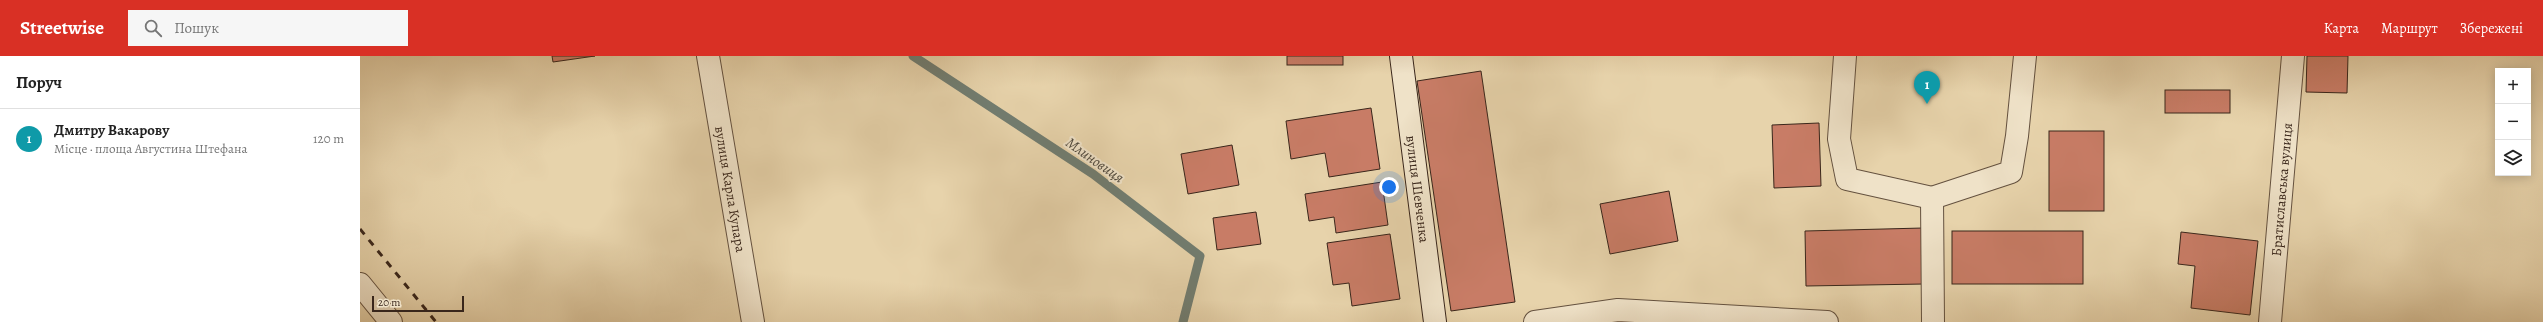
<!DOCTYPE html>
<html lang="uk">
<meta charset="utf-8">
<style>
:root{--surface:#fff;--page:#f6f6f6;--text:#222;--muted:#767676;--line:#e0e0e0;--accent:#d93025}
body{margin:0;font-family:Alegreya,serif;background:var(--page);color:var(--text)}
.controls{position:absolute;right:12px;top:12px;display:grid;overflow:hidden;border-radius:0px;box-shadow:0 2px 10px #0003}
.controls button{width:36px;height:36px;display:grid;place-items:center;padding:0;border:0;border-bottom:1px solid var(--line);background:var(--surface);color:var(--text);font:20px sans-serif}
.scale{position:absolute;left:12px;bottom:10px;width:92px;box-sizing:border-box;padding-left:4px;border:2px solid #39261b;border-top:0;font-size:11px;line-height:14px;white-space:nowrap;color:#39261b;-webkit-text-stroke:3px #efe2c8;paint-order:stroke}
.you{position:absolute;left:1029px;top:131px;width:14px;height:14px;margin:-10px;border:3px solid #fff;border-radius:50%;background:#1a73e8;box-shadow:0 0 0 6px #1a73e833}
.badge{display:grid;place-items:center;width:26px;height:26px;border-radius:50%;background:var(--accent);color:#fff;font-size:13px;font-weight:700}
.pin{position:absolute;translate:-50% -33px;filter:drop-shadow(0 1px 2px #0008)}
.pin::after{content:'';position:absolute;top:21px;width:14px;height:12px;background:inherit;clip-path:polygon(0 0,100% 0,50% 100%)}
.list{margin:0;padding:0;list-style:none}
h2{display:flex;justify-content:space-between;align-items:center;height:52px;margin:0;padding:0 16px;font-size:17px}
h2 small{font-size:13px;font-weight:400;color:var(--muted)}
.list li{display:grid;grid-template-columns:26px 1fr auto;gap:12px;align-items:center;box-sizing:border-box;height:60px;padding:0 16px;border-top:1px solid var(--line)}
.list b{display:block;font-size:15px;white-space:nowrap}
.list p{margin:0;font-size:13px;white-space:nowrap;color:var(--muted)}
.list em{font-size:13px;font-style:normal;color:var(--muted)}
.icon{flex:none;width:22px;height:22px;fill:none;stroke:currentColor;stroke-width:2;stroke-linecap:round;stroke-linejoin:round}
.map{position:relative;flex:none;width:2183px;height:266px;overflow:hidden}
header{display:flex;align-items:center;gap:24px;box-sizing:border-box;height:56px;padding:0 20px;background:var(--accent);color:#fff}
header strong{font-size:19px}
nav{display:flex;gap:22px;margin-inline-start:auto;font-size:14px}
.search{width:280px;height:36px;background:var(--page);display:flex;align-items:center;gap:10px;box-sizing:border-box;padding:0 14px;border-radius:0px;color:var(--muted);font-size:15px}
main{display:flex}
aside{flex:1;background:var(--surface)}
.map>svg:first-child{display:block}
</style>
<header>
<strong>Streetwise</strong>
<div class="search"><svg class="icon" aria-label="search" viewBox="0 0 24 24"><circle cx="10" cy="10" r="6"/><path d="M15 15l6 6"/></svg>Пошук</div>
<nav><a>Карта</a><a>Маршрут</a><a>Збережені</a></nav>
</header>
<main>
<aside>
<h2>Поруч<small></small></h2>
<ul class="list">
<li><span class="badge" style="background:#0f9aa8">1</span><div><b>Дмитру Вакарову</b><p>Місце · площа Августина Штефана</p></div><em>120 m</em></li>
</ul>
</aside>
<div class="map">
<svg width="2183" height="266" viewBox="0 0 2183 266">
<rect width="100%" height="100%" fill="#e7d3ab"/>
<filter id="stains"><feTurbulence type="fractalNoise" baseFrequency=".005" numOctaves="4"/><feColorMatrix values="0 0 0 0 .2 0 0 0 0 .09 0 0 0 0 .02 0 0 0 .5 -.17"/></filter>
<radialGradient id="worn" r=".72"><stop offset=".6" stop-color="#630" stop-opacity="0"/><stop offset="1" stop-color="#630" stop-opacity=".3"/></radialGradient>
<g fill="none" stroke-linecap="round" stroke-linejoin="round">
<path stroke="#717d71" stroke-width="9" d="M553,0L733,118L840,200L823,266"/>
</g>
<g fill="#c87c66" stroke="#39261b">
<path d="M192,0H235L193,6Z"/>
<rect x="927" y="0" width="56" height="9"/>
<path d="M1947,0H1988L1987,37L1946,36Z"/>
<path d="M1121,15L1155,246L1091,255L1057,25Z"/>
<rect x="1805" y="34" width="65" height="23"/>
<path d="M1011,52L1020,113L969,121L965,97L931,103L926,65Z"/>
<path d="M1459,67L1461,130L1414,132L1412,69Z"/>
<rect x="1689" y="75" width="55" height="80"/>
<path d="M872,89L879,129L828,138L821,98Z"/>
<path d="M1022,126L1028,169L976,177L974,161L949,165L945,138Z"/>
<path d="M1309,135L1318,185L1250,198L1240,148Z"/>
<path d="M896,156L901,188L857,194L853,162Z"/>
<path d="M1563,172L1564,228L1446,230L1445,175Z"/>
<rect x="1592" y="175" width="131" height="53"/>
<path d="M1821,176L1898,185L1890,259L1831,252L1835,210L1818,208Z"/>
<path d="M1030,178L1040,243L992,250L989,227L973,229L967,187Z"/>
</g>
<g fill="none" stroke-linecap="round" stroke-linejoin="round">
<g stroke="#64513f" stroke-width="24">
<g id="minor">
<path id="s1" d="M348,0L393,266"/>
<path d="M1485,0L1479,83L1487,123L1572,142L1651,116L1657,80L1665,0"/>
<path d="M1572,142L1573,266"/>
<path d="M0,228L31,266"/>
<path d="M1175,266L1258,254L1467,266"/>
<path id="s2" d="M1910,266L1933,0"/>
</g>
</g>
<g stroke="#39261b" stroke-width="24">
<g id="secondary">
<path id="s3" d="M1041,0L1075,266"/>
</g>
</g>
<use href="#minor" stroke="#efe2c8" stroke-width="22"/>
<use href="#secondary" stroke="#efe2c8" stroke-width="22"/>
<path stroke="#39261b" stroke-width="3" stroke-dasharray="7 7" stroke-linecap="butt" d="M0,173L76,266"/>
</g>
<g text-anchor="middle" stroke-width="4" stroke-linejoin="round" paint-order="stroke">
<g font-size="14" fill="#39261b" stroke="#efe2c8">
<text dy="5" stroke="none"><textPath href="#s1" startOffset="135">вулиця Карла Купара</textPath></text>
<text dy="5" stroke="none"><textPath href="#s3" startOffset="134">вулиця Шевченка</textPath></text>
<text dy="5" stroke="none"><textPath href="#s2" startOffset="133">Братиславська вулиця</textPath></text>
</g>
<g font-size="15" font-style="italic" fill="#504a3f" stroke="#efe2c8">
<text transform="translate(735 104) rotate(35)" y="5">Млиновиця</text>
</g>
</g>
<rect width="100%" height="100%" filter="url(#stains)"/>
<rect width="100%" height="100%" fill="url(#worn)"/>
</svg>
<div class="controls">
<button>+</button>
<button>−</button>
<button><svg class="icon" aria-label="layers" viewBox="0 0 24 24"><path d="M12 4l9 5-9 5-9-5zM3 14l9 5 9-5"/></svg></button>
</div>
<div class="scale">20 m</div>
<div class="you"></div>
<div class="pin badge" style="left:1567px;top:48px;background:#0f9aa8">1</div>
</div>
</main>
